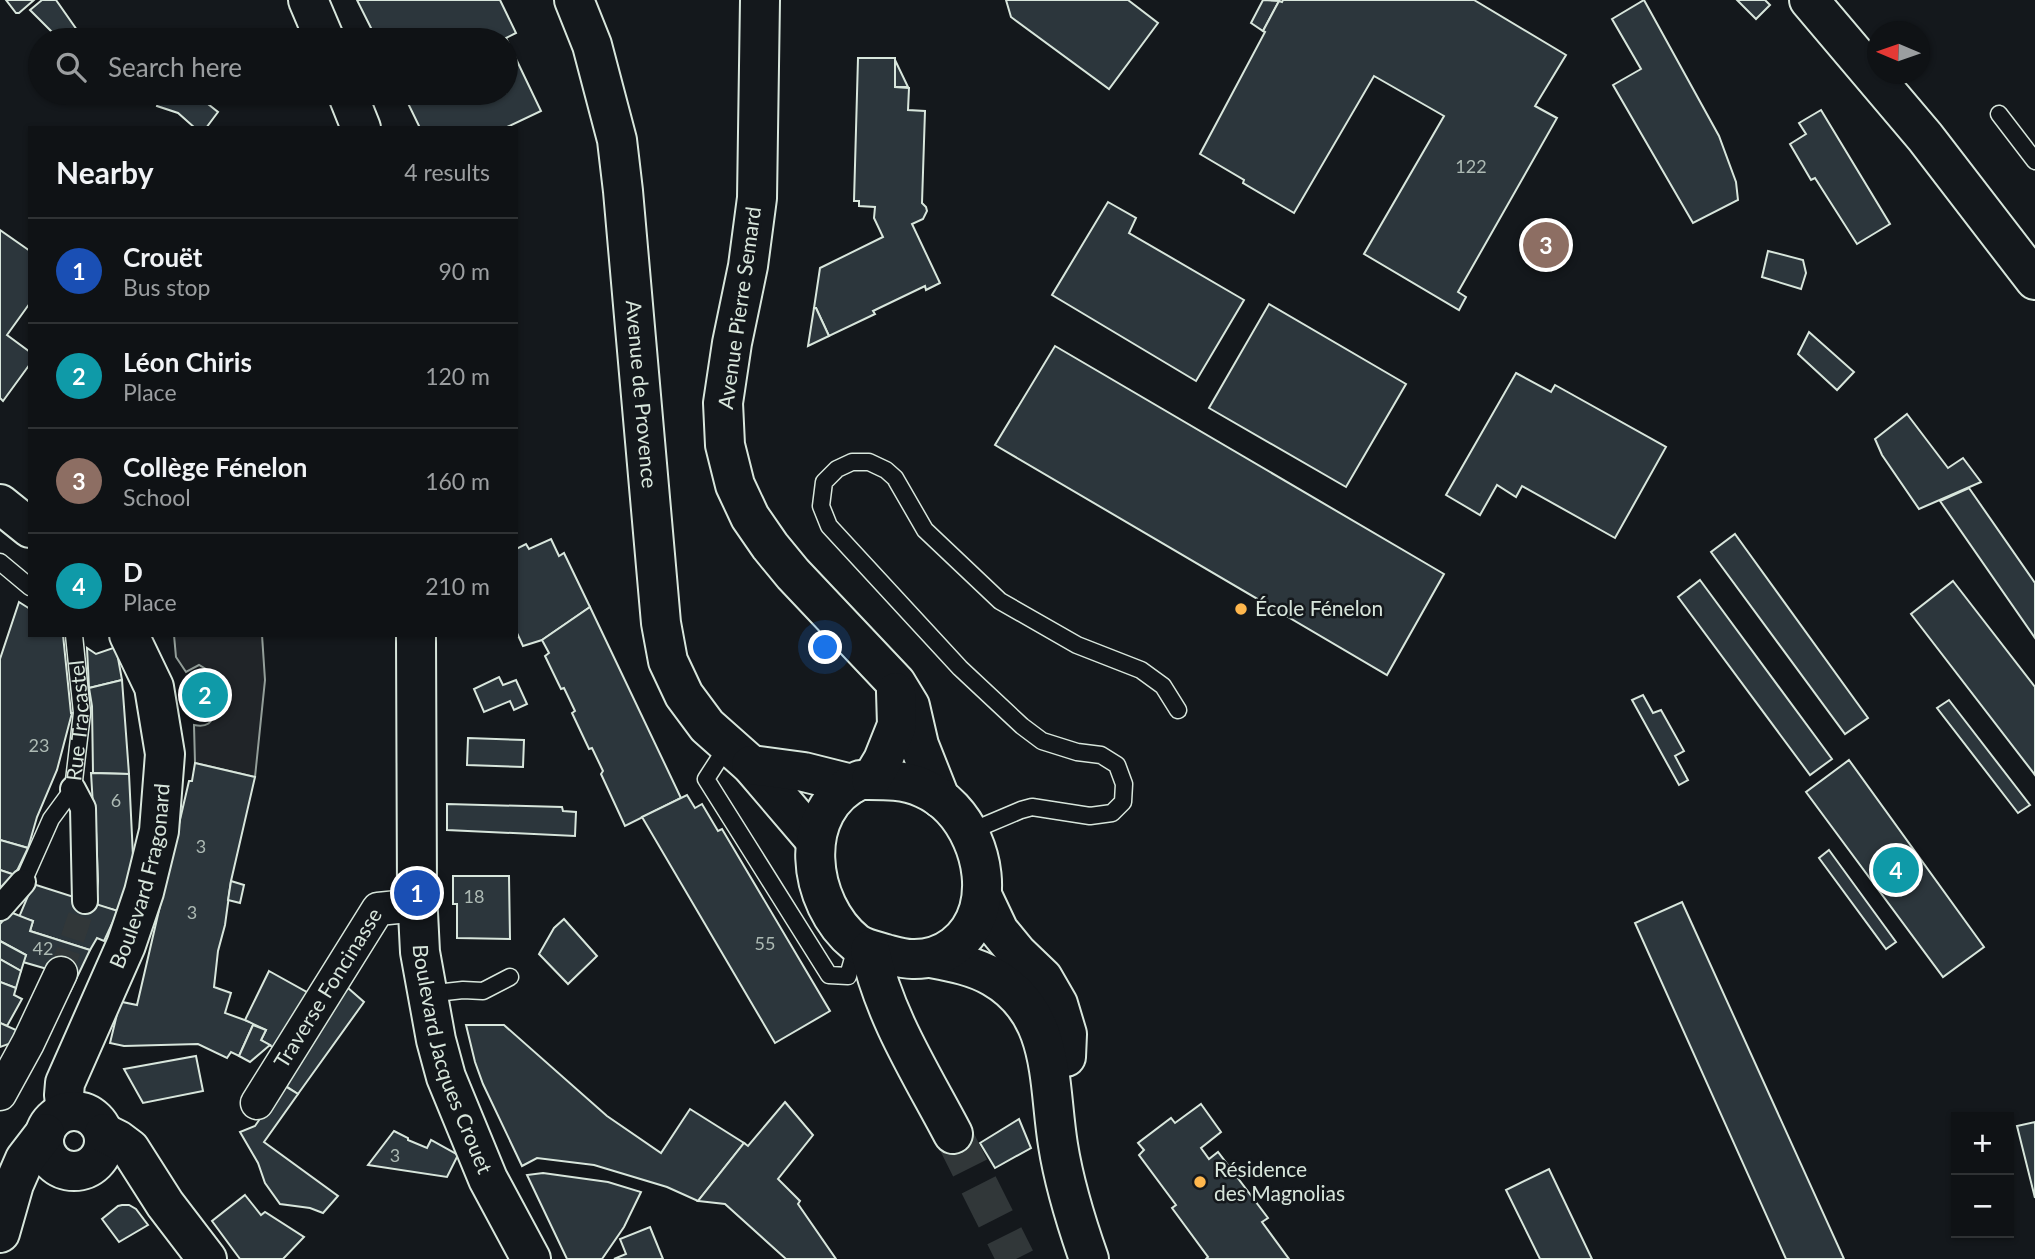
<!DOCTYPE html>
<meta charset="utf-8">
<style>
:root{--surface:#0f1215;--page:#1d2022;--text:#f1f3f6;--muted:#9b9ea0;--line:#2f3234;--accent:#b45309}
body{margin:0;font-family:Lato,sans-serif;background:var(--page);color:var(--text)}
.controls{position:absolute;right:21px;bottom:21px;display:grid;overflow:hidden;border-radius:0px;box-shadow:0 2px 5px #0004}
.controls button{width:63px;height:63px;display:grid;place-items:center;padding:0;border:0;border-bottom:2px solid var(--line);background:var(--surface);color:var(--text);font:35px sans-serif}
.compass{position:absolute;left:1867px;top:21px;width:63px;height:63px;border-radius:50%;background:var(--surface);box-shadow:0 2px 5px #0004;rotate:272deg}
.you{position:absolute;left:826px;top:648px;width:24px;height:24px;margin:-18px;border:5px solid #fff;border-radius:50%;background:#1a73e8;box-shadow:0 0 0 10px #1a73e833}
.badge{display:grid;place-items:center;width:46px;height:46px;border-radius:50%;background:var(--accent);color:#fff;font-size:23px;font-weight:700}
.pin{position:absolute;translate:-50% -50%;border:4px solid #fff;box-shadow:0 2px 7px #0006}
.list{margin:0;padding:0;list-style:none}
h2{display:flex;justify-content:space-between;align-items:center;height:91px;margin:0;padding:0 28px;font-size:30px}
h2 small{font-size:23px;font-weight:400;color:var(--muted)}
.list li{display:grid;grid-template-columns:46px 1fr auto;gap:21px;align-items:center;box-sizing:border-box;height:105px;padding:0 28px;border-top:2px solid var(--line)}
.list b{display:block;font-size:26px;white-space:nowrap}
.list p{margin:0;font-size:23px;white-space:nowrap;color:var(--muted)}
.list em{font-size:23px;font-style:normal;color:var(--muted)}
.icon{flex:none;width:38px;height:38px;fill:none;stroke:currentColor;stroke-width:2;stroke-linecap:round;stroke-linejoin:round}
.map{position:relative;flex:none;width:2035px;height:1259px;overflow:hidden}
.search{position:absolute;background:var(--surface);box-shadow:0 2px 5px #0004;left:28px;top:28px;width:490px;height:77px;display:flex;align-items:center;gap:18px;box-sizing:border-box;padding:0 24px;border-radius:38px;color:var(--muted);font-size:26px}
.panel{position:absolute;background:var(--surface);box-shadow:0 2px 5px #0004;left:28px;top:126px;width:490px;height:511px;border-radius:0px}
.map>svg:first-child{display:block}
</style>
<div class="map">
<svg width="2035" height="1259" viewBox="0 0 2035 1259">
<rect width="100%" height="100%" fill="#14181c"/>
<path fill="#202428" stroke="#939e99" stroke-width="2" d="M174,635H262L265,680L255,777L195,763L194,725C225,732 213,690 211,672L199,665L186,672L176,657Z"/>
<g fill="#2c363c" stroke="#d8e6dc" stroke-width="2">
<path d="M6,0H34L19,13H16Z"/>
<path d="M42,0H56L84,40H60L30,10Z"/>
<path d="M357,0H500L516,33L506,38L541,111L505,128H420L403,93H506V40H377Z"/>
<path d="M1006,0H1128L1158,23L1109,89L1011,17Z"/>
<path d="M1263,0L1279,1L1263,31L1251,23Z"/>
<path d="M1283,0H1474L1566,55L1535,106L1557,118L1458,292L1466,297L1459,310L1364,254L1444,116L1374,76L1294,213L1243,183L1244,180L1200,154L1265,32L1263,31L1279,1L1282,2Z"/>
<path d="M1644,0L1719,136L1736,182L1738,200L1693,223L1613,85L1641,69L1612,19Z"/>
<path d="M1737,0H1765L1770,5L1756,19Z"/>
<path d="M858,58H895V87L909,88L908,110L925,111L922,203L926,207L927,211L923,219L912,224L940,283L926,290L925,286L873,311L875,314L829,336L816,308H814L820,268L883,237L874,218L875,207L859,206V201H854Z"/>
<path d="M895,60L908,87H895Z"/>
<path d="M161,93H194L218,112L206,128H195L178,113L157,106Z"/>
<path d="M1821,110L1890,224L1857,244L1815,178L1811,180L1790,144L1806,134L1799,123Z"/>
<path d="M1108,202L1136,218L1129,233L1244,300L1196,381L1052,295Z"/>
<path d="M0,230L30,251V303L7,335L30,352V364L3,401L0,398Z"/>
<path d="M1768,251L1803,260L1806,273L1801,289L1762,277Z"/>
<path d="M1269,304L1406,384L1346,487L1209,408Z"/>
<path d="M814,308H816L829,336L808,346Z"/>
<path d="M1809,332L1854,372L1837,390L1798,354Z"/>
<path d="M1055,346L1444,574L1387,675L995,445Z"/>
<path d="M1516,373L1551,392L1555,385L1666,447L1615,538L1522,486L1516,497L1497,485L1480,515L1446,495Z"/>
<path d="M1907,414L1948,468L1963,458L1981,482L1919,509L1882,455L1875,439Z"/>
<path d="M1969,488L2035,583V638L1940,501Z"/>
<path d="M1735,534L1868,718L1845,734L1711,552Z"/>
<path d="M551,539L559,556L564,553L590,607L542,640L523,646L516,631V549L526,544L529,549Z"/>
<path d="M1700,580L1832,759L1810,775L1678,597Z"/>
<path d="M1953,581L2035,687V775L1911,614Z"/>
<path d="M19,602L30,609V635H63L71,713H72L57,770L37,817L28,848L0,840V659Z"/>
<path d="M590,607L681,798L625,826L601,774L603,771L592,748L589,749L572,713L575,711L564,688L561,689L545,656L549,653L542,640Z"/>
<path d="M116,647L122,680L89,688L87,648L96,654Z"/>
<path d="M499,677L503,685L516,680L527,704L514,710L510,701L484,712L474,689Z"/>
<path d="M122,680L129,774L93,773L92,706L89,688Z"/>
<path d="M1643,695L1653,713L1661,710L1684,751L1675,756L1688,780L1679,785L1632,700Z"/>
<path d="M1949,700L2030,805L2018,813L1937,708Z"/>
<path d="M468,738L524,740L523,767L467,765Z"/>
<path d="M1849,760L1984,947L1943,977L1806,792Z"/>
<path d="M195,763L255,777L231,881L225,925L218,951L214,987L231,993L225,1013L253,1023V1025L239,1056L231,1052L227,1058L198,1044L124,1046L110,1043L118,1010L122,1002L137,1005L189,781H192Z"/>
<path d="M91,773L129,774L134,877L118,911L96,905L98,881L95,806H93Z"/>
<path d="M687,795L695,808L702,804L718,831L722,829L830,1011L775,1043L642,817Z"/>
<path d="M447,804L562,807L563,811L576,812L575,836L447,830Z"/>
<path d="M0,840L28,848L15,875L0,870Z"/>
<path d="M1829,850L1896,942L1886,949L1819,858Z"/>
<path d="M0,870L15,875L0,898Z"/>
<path d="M453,876H509L510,939L457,938V904H453Z"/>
<path d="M231,881L244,885L240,903L228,900Z"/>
<path d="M33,884L118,911L104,941L97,938L90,950L30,931L33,921L19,917Z"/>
<path d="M1682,902L1844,1259H1786L1635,923Z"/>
<path d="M10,912L33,921L30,931L90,950L70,992L63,989L61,973L23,962L26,955L0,941V924Z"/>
<path d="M564,919L597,956L568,984L539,954L554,928Z"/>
<path d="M0,941L26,955L21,971L0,959Z"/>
<path d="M0,959L21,971L16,988L0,982Z"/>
<path d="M269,971L312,995L281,1052L261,1040L266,1030L245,1020Z"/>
<path d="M340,981L364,1002L298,1094L280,1082Z"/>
<path d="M0,982L16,988L14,995L22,999L7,1026L0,1023Z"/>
<path d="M0,1023L16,1030L20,1040L0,1047Z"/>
<path d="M253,1025L266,1030L261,1040L270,1045L250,1062L239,1056Z"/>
<path d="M466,1025H504L607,1116L661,1153L690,1109L744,1143L698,1201L667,1187L594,1165L537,1158L522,1166L483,1084L475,1062Z"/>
<path d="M196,1056L203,1091L143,1103L124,1069Z"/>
<path d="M283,1085L298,1094L264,1142L338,1196L323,1213L310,1208L280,1204L265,1183L258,1163L240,1132L255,1126Z"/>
<path d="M785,1102L813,1135L778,1179L800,1201L798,1204L836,1259H786L725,1204L698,1201L744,1143L748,1146Z"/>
<path d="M1201,1104L1221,1132L1201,1148L1209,1159L1218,1152L1268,1218L1262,1222L1289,1259H1206L1208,1257L1172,1208L1176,1205L1139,1155L1144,1150L1138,1143L1171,1118L1175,1123Z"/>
<path d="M1019,1119L1031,1148L995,1168L980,1143Z"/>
<path d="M2035,1122V1198L2017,1126Z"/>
<path d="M394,1131L408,1138V1140L427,1148L431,1140L458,1155L447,1177L368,1165Z"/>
<path d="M1549,1169L1592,1259H1540L1506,1190Z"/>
<path d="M543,1173L608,1182L641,1192L624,1227L602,1259H567L527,1175Z"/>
<path d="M245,1195L261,1215L265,1212L304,1237L283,1259H240L212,1221Z"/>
<path d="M122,1205H129L136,1209L148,1225L119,1242L102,1219L118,1206Z"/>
<path d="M650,1227L663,1259H614L626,1254L620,1239Z"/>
</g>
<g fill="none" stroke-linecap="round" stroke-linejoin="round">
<path stroke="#313739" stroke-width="24" stroke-dasharray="24 12" stroke-linecap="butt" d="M61,973L85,901"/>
<path stroke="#313739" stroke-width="38" stroke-dasharray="38 19" stroke-linecap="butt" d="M953,1134L1016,1259"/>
<g stroke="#d8e6dc" stroke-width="19">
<g id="service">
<path d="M1999,114L2035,161"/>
<path d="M0,562L30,587"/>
<path d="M728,745L706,779L829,975L848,976L857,944"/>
<path d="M969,832L1021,810L1032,807L1090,816L1112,813L1123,802L1124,784L1117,765L1101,755L1077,752L1042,741L1022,726L960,668L829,526L821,506L824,482L837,469L852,462H869L886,470L895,478L925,530L1000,601L1077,645L1141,670L1163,686L1178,710"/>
<path id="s1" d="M23,882L51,819L73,789L82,713L74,635"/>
<path d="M427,994L463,990L483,991L510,977"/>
</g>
</g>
<g stroke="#d8e6dc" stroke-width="28">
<g id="pedestrian">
<path d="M73,789L83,808L85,901"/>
<path d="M0,908L23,882"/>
</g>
</g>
<g stroke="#d8e6dc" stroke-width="35">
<g id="minor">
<path d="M0,1094L28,1043L61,973"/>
<path id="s2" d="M257,1103L378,909L418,905"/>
</g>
</g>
<g stroke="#d8e6dc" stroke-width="42">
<g id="tertiary">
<path d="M308,0L325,40"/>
<path d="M347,93L361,128"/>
<path d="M0,504L30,528"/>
<path id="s3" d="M416,635L417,893L420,952L436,1040L446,1077L488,1179L531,1259"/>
<path d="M982,895L999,931L1018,954L1043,978L1058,1004L1067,1034L1066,1057"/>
<path d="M931,958C952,962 974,966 993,977C1056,1013 1048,1083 1058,1145C1064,1183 1076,1222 1089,1259"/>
<path id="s4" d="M66,1111L64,1095L65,1083L126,945L144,892L159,831L165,754L154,687L129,635"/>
</g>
</g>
<g stroke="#d8e6dc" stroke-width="42">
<g id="secondary">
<path id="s5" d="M574,0L592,45L617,140L623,191L661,623L668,661L684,695L707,726L751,765L815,840"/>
<path d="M760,0L757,198L748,266L732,343L723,403L725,445L735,485L750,517L770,546L793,574L896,683L910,706L919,745L940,798"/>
<path d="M1809,0L1925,137L2035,280"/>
<path d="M751,765L804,772L852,784"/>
<path d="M860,780C881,780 904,779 923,788C967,807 991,865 979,909C970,940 944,960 912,959C904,959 894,956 886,954C876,951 865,949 856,943C807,904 795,810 860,780Z"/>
<path d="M871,780L883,760L897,725L896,692"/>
<path d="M870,950C884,1016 922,1075 953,1134"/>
<circle cx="74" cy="1141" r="30"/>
<path d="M104,1133L118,1140L130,1149L165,1204L207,1259"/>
<path d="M0,1233L14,1184L25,1159L45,1133"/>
</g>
</g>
<use href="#service" stroke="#14181c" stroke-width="16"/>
<use href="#pedestrian" stroke="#14181c" stroke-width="24"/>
<use href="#minor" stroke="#14181c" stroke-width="32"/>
<use href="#tertiary" stroke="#14181c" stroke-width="38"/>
<use href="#secondary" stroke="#14181c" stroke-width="38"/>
</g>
<g fill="#ffb74d" stroke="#14181c" stroke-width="2.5">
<circle cx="1241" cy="609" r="7"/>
<circle cx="1200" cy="1182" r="7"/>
</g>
<g text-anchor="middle" stroke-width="5" stroke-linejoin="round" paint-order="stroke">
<g font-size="18" fill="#adbab4">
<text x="1471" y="173">122</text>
<text x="39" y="752">23</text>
<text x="116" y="807">6</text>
<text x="201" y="853">3</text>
<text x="474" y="903">18</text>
<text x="192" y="919">3</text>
<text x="765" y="950">55</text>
<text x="43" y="955">42</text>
<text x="395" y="1162">3</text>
</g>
<g font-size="21" fill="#d8e6dc" stroke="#14181c">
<text transform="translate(740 308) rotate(-82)" y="7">Avenue Pierre Semard</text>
<text dy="7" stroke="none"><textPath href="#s5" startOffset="402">Avenue de Provence</textPath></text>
<text dy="7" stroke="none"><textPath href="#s1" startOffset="175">Rue Tracastel</textPath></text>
<text dy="7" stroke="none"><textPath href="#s4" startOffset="250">Boulevard Fragonard</textPath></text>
<text dy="7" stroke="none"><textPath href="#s2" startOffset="135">Traverse Foncinasse</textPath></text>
<text dy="7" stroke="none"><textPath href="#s3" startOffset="429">Boulevard Jacques Crouet</textPath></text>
</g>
<g font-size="21" fill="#d8e6dc" stroke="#14181c" text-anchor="start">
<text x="1255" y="616">École Fénelon</text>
<text x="1214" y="1177">Résidence<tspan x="1214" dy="24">des Magnolias</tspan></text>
</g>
</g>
</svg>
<div class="controls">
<button>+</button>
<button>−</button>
</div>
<svg class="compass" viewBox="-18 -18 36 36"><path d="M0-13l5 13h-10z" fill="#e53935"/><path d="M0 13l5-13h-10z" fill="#9b9ea0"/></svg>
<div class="you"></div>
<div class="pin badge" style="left:417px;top:893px;background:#1a4fb4">1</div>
<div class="pin badge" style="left:205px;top:695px;background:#0f9aa8">2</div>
<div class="pin badge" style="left:1546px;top:245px;background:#8d6e63">3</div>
<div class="pin badge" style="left:1896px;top:870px;background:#0f9aa8">4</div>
<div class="search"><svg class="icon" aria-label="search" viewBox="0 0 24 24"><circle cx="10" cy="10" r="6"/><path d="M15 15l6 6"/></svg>Search here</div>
<section class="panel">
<h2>Nearby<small>4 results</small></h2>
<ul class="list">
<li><span class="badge" style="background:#1a4fb4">1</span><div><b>Crouët</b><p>Bus stop</p></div><em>90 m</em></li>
<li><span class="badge" style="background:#0f9aa8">2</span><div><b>Léon Chiris</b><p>Place</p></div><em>120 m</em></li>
<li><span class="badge" style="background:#8d6e63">3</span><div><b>Collège Fénelon</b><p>School</p></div><em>160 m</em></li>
<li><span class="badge" style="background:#0f9aa8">4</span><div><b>D</b><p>Place</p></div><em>210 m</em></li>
</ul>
</section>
</div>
